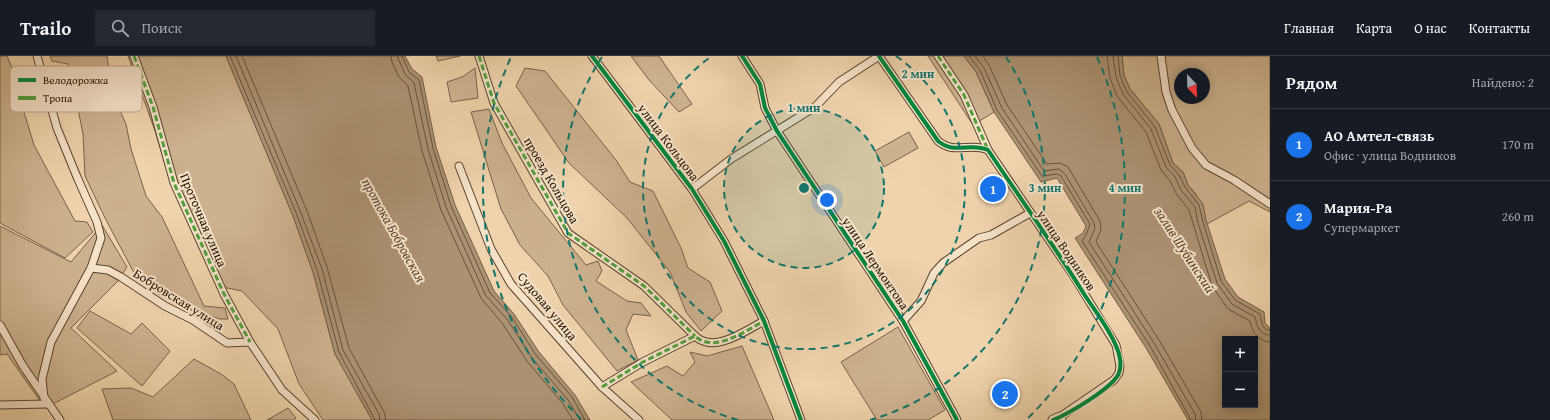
<!DOCTYPE html>
<html lang="ru">
<meta charset="utf-8">
<style>
:root{--surface:#171b24;--page:#242831;--text:#f1f3f6;--muted:#9ea1a6;--line:#363941;--accent:#1a73e8}
body{margin:0;font-family:"Gentium Book Plus",serif;background:var(--page);color:var(--text)}
.controls{position:absolute;right:12px;bottom:12px;display:grid;overflow:hidden;border-radius:0px;box-shadow:0 2px 10px #0003}
.controls button{width:36px;height:36px;display:grid;place-items:center;padding:0;border:0;border-bottom:1px solid var(--line);background:var(--surface);color:var(--text);font:20px sans-serif}
.compass{position:absolute;left:1174px;top:12px;width:36px;height:36px;border-radius:50%;background:var(--surface);box-shadow:0 2px 10px #0003;rotate:157deg}
.you{position:absolute;left:827px;top:144px;width:14px;height:14px;margin:-10px;border:3px solid #fff;border-radius:50%;background:#1a73e8;box-shadow:0 0 0 6px #1a73e833}
.badge{display:grid;place-items:center;width:26px;height:26px;border-radius:50%;background:var(--accent);color:#fff;font-size:13px;font-weight:700}
.pin{position:absolute;translate:-50% -50%;border:2px solid #fff;box-shadow:0 1px 4px #0006}
.list{margin:0;padding:0;list-style:none}
h2{display:flex;justify-content:space-between;align-items:center;height:52px;margin:0;padding:0 16px;font-size:17px}
h2 small{font-size:13px;font-weight:400;color:var(--muted)}
.list li{display:grid;grid-template-columns:26px 1fr auto;gap:12px;align-items:center;box-sizing:border-box;height:72px;padding:0 16px;border-top:1px solid var(--line)}
.list b{display:block;font-size:15px;white-space:nowrap}
.list p{margin:0;font-size:13px;white-space:nowrap;color:var(--muted)}
.list em{font-size:13px;font-style:normal;color:var(--muted)}
.icon{flex:none;width:22px;height:22px;fill:none;stroke:currentColor;stroke-width:2;stroke-linecap:round;stroke-linejoin:round}
.map{position:relative;flex:none;width:1270px;height:364px;overflow:hidden}
header{display:flex;align-items:center;gap:24px;box-sizing:border-box;height:56px;padding:0 20px;background:var(--surface);border-bottom:1px solid var(--line)}
header strong{font-size:19px}
nav{display:flex;gap:22px;margin-inline-start:auto;font-size:14px}
.search{width:280px;height:36px;background:var(--page);display:flex;align-items:center;gap:10px;box-sizing:border-box;padding:0 14px;border-radius:0px;color:var(--muted);font-size:15px}
main{display:flex}
aside{flex:1;background:var(--surface)}
.map>svg:first-child{display:block}
</style>
<header>
<strong>Trailo</strong>
<div class="search"><svg class="icon" aria-label="search" viewBox="0 0 24 24"><circle cx="10" cy="10" r="6"/><path d="M15 15l6 6"/></svg>Поиск</div>
<nav><a>Главная</a><a>Карта</a><a>О нас</a><a>Контакты</a></nav>
</header>
<main>
<div class="map">
<svg width="1270" height="364" viewBox="0 0 1270 364">
<rect width="100%" height="100%" fill="#efd3ac"/>
<filter id="stains"><feTurbulence type="fractalNoise" baseFrequency=".005" numOctaves="4"/><feColorMatrix values="0 0 0 0 .2 0 0 0 0 .09 0 0 0 0 .02 0 0 0 .5 -.17"/></filter>
<radialGradient id="worn" r=".72"><stop offset=".6" stop-color="#630" stop-opacity="0"/><stop offset="1" stop-color="#630" stop-opacity=".3"/></radialGradient>
<g fill="#cdb28f" stroke="#7a6248" fill-rule="evenodd">
<path d="M0,0H7L21,34L35,36L38,41L24,56L34,89L75,165L87,166L93,176L65,202L0,167Z"/>
<path d="M50,0H107L113,39L126,68L131,93L146,140L162,161L204,250L225,252L228,263H220L191,254L158,238L133,215L105,162L85,120L83,78L77,48L67,32L68,8L52,5Z"/>
<path d="M128,0H226L293,160L313,216L335,298L372,364H323L299,328L278,273L242,235L217,230L171,128L155,75Z"/>
<path d="M436,0H460L438,5Z"/>
<path d="M631,0H659L692,48L679,56L649,24Z"/>
<path d="M928,0H964L976,16L994,56L973,69Z"/>
<path d="M1122,0H1270V156L1249,145L1207,168L1196,138L1188,129L1183,116L1173,107L1159,68L1130,33L1124,19ZM1180,18H1204V42H1180Z"/>
<path d="M475,12L478,42L451,46L447,26L462,21Z"/>
<path d="M525,12L545,15L616,104L630,126L653,135L681,192L688,212L710,226L722,255L701,275L686,256L670,216L627,162L569,107L516,30Z"/>
<path d="M489,53L502,87L531,142L586,209L598,205L602,215L596,225L627,245L641,247L651,260L633,258L626,274L638,304L617,315L563,249L548,220L520,189L501,153L471,56Z"/>
<path d="M909,76L918,92L884,111L875,95Z"/>
<path d="M102,169L127,211L117,226L71,272L117,315L45,352L7,298L0,299V170L71,206Z"/>
<path d="M90,255L131,278L142,267L170,295L142,330L77,272Z"/>
<path d="M898,271L945,354L928,364H877L841,306Z"/>
<path d="M742,290L774,364H672L631,326L667,310L683,320L695,306L690,296L707,300Z"/>
<path d="M194,303L221,318L234,328L251,364H113L102,333L131,332L153,341Z"/>
<path d="M288,352L296,362L293,364H267Z"/>
</g>
<g fill="#ab9272" stroke="#765f44" fill-rule="evenodd">
<path d="M226,0H405L412,13L422,21L436,91L455,149L494,235L514,258L539,296L575,339L590,364H372L335,298L313,216L293,160Z"/>
<path d="M964,0H1122L1124,19L1130,33L1159,68L1173,107L1183,116L1188,129L1203,148L1206,164L1225,223L1238,241L1264,256L1265,267L1270,272V364H1188L1146,292L1075,182L1083,177L1086,170L1057,122L1041,126L994,56L976,16ZM1225,283H1255V349H1225Z"/>
</g>
<g fill="none" stroke-linecap="round" stroke-linejoin="round">
<g stroke="#695239" stroke-width="1">
<path d="M230,0L297,159L317,214L339,296L375,364"/>
<path d="M236,0L301,157L322,213L343,294L379,358L380,364"/>
<path d="M242,0L307,155L327,211L349,292L384,356L386,364"/>
<path d="M391,0L392,6L399,21L408,30L422,95L441,154L481,242L502,267L527,305L563,348L573,364"/>
<path d="M397,0L405,18L414,27L428,93L446,151L486,240L507,263L532,302L568,344L580,364"/>
<path d="M402,0L409,16L419,24L433,92L451,150L490,237L511,260L536,299L572,341L585,364"/>
<path d="M969,0L980,14L997,54L1042,120L1057,118L1061,120L1090,168L1086,179L1082,185L1150,290L1191,364"/>
<path d="M975,0L984,12L1002,52L1044,115L1059,113L1065,118L1094,167L1095,172L1089,186L1154,287L1195,358L1196,364"/>
<path d="M983,0L989,9L1007,49L1047,108L1060,107L1068,111L1100,165L1101,173L1096,186L1159,284L1201,356L1202,364"/>
<path d="M1107,0L1110,22L1117,40L1146,76L1161,114L1170,125L1176,137L1189,154L1212,230L1228,253L1250,265C1252,276 1258,285 1270,286"/>
<path d="M1113,0L1116,21L1123,38L1151,73L1166,111L1175,121L1181,134L1195,151L1198,167L1217,227L1232,248L1255,261C1257,270 1259,279 1270,279"/>
<path d="M1118,0L1120,20L1127,36L1155,71L1170,109L1179,119L1185,131L1199,149L1203,166L1221,225L1235,244L1260,258C1262,265 1261,274 1270,274"/>
</g>
<g stroke="#59432b" stroke-width="9">
<g id="minor">
<path d="M37,0L57,72L77,121L97,166L101,182L91,212L51,286L42,323L44,342"/>
<path d="M134,0L153,51L174,127L224,238L250,286"/>
<path d="M479,0L494,47L568,177L644,230L695,280"/>
<path d="M592,0L692,133L724,185L764,265L801,364"/>
<path d="M742,0L760,28L765,52L777,75L903,265L957,364"/>
<path d="M879,0L938,85C955,99 969,86 988,94L1073,219L1116,289L1120,310L1119,317L1114,324L1060,361L1062,364"/>
<path d="M938,0L964,39L988,94"/>
<path d="M1161,0L1166,36L1172,54L1192,92L1206,109L1234,124L1270,148"/>
<path d="M459,110L491,193L511,228L602,331L639,364"/>
<path d="M692,133L731,103L815,51L839,26L879,0"/>
<path d="M91,212L108,214L121,221L165,250L193,264L227,287L250,286L282,334L315,364"/>
<path d="M903,265L921,245L934,217L943,207L979,182L991,179L1030,157"/>
<path d="M0,269L23,310L60,364"/>
<path d="M602,331L643,306L695,280C714,298 745,275 764,265"/>
<path d="M0,349L47,348"/>
</g>
</g>
<g stroke="#59432b" stroke-width="11">
<path id="tertiary" d="M1053,364L1060,361"/>
</g>
<use href="#minor" stroke="#f5e2c9" stroke-width="7"/>
<use href="#tertiary" stroke="#f5e2c9" stroke-width="9"/>
<g stroke="#51a03c" stroke-width="3" stroke-dasharray="6 3" stroke-linecap="butt">
<path d="M134,0L153,51L174,127L224,238L250,286"/>
<path d="M479,0L494,47L568,177L644,230L695,280"/>
<path d="M938,0L964,39L988,94"/>
<path d="M602,331L643,306L695,280C714,298 745,275 764,265"/>
</g>
<g stroke="#f5e2c9" stroke-width="6">
<g id="cycleway">
<path d="M592,0L692,133L724,185L764,265L801,364"/>
<path d="M742,0L760,28L765,52L777,75L903,265L957,364"/>
<path d="M879,0L938,85C955,99 969,86 988,94C1020,142 1054,189 1084,238C1095,255 1109,272 1116,290C1120,298 1122,309 1119,317C1113,332 1068,358 1053,364"/>
</g>
</g>
<use href="#cycleway" stroke="#00873e" stroke-width="4"/>
</g>
<circle cx="804" cy="132" r="80" fill="#0f766e" fill-opacity=".12"/>
<g fill="none" stroke="#0f766e" stroke-width="2" stroke-dasharray="7 5">
<circle cx="804" cy="132" r="80"/>
<path d="M896 0A161 161 0 1 1 712 0"/>
<path d="M738 364A241 241 0 0 1 602 1M1006 1A241 241 0 0 1 870 364"/>
<path d="M581 363A321 321 0 0 1 511 1M1097 1A321 321 0 0 1 1027 363"/>
</g>
<g text-anchor="middle" stroke-width="4" stroke-linejoin="round" paint-order="stroke">
<g font-size="13" fill="#271300" stroke="#f5e2c9">
<text transform="translate(669 86) rotate(53)" y="5">улица Кольцова</text>
<text transform="translate(552 124) rotate(60)" y="5">проезд Кольцова</text>
<text transform="translate(204 164) rotate(67)" y="5">Проточная улица</text>
<text transform="translate(1067 194) rotate(56)" y="5">улица Водников</text>
<text transform="translate(876 207) rotate(56)" y="5">улица Лермонтова</text>
<text transform="translate(179 243) rotate(32)" y="5">Бобровская улица</text>
<text transform="translate(548 250) rotate(50)" y="5">Судовая улица</text>
</g>
<g font-size="14" font-style="italic" fill="#5c462e" stroke="#f5e2c9">
<text transform="translate(394 174) rotate(61)" y="5">протока Бобровская</text>
<text transform="translate(1185 194) rotate(57)" y="5">залив Шубинский</text>
</g>
</g>
<rect x="10" y="10" width="132" height="46" rx="6" fill="#f5e2c9" stroke="#b7a48d" stroke-width="1"/>
<rect x="18" y="22" width="18" height="4" fill="#00873e"/>
<rect x="18" y="40" width="18" height="4" fill="#51a03c"/>
<g font-size="11" fill="#271300">
<text x="43" y="28">Велодорожка</text>
<text x="43" y="46">Тропа</text>
</g>
<circle cx="804" cy="132" r="6" fill="#0f766e" stroke="#f5e2c9" stroke-width="2"/>
<g font-size="12" text-anchor="middle" font-weight="bold" fill="#0f766e" stroke="#f5e2c9" stroke-width="4" stroke-linejoin="round" paint-order="stroke">
<text x="918" y="22">2 мин</text>
<text x="804" y="56">1 мин</text>
<text x="1045" y="136">3 мин</text>
<text x="1125" y="136">4 мин</text>
</g>
<rect width="100%" height="100%" filter="url(#stains)"/>
<rect width="100%" height="100%" fill="url(#worn)"/>
</svg>
<div class="controls">
<button>+</button>
<button>−</button>
</div>
<svg class="compass" viewBox="-18 -18 36 36"><path d="M0-13l5 13h-10z" fill="#e53935"/><path d="M0 13l5-13h-10z" fill="#9ea1a6"/></svg>
<div class="you"></div>
<div class="pin badge" style="left:993px;top:133px">1</div>
<div class="pin badge" style="left:1005px;top:338px">2</div>
</div>
<aside>
<h2>Рядом<small>Найдено: 2</small></h2>
<ul class="list">
<li><span class="badge">1</span><div><b>АО Амтел-связь</b><p>Офис · улица Водников</p></div><em>170 m</em></li>
<li><span class="badge">2</span><div><b>Мария-Ра</b><p>Супермаркет</p></div><em>260 m</em></li>
</ul>
</aside>
</main>
